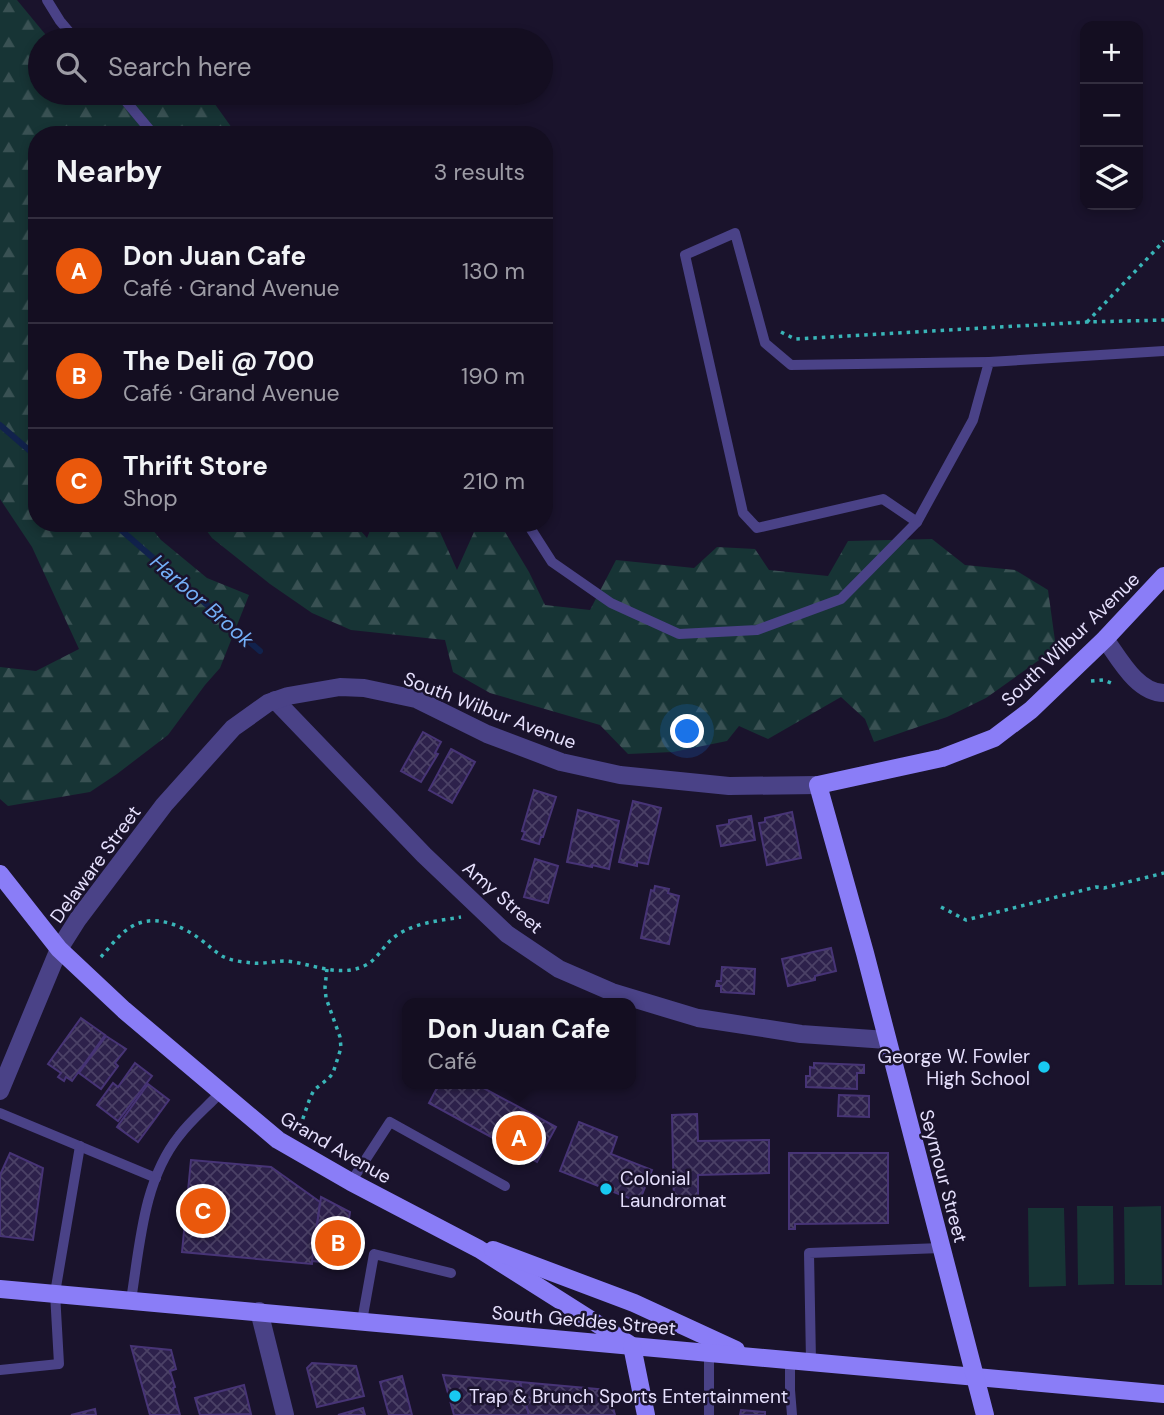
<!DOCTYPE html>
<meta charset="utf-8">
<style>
:root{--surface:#140e21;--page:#1d172a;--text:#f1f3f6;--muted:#9d9ca5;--line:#332e3f;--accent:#ea580c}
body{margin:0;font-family:"DM Sans",sans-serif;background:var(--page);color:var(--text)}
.controls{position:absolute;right:21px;top:21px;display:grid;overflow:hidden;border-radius:14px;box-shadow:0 4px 10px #0003}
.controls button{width:63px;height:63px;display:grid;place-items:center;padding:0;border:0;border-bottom:2px solid var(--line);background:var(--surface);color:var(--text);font:35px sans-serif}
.you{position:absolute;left:688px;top:732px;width:24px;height:24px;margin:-18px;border:5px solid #fff;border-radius:50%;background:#1a73e8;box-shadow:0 0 0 10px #1a73e833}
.badge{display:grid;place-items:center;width:46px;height:46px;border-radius:50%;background:var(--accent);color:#fff;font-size:23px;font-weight:700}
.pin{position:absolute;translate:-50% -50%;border:4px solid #fff;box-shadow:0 2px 7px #0006}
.popup{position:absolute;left:402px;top:998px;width:234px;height:91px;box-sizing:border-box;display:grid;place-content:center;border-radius:14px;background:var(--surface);filter:drop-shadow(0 2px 5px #0005);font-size:23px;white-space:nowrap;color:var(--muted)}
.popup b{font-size:26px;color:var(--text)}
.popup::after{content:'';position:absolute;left:50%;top:100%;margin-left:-14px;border:14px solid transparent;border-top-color:var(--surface)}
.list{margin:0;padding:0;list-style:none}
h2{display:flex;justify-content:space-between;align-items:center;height:91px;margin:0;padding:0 28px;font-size:30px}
h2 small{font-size:23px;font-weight:400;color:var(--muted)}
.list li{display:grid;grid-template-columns:46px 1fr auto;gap:21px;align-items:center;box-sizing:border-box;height:105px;padding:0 28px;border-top:2px solid var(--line)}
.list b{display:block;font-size:26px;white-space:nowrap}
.list p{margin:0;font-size:23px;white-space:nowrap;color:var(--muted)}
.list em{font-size:23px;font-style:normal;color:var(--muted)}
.icon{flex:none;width:38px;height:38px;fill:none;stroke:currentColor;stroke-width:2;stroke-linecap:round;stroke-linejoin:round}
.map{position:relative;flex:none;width:1164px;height:1415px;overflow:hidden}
.search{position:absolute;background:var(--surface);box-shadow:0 4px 10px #0003;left:28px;top:28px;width:525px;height:77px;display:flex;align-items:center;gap:18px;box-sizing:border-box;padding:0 24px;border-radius:38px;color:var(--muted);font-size:26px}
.panel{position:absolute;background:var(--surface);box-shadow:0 4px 10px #0003;left:28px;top:126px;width:525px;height:406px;border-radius:28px}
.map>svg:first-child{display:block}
</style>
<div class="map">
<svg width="1164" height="1415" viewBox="0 0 1164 1415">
<defs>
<pattern id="forest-firs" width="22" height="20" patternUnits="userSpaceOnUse" patternTransform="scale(1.75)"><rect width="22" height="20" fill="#173435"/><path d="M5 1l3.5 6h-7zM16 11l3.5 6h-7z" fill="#395153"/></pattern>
<pattern id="building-cross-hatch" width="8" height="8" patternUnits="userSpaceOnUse" patternTransform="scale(1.75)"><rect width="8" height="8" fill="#2d214b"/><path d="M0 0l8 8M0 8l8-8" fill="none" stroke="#4b4166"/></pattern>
</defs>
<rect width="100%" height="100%" fill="#1a132c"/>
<g fill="#173435">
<path d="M1077,1206H1113L1114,1284L1078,1285Z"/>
<path d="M1161,1206L1162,1285H1125L1124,1207Z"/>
<path d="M1028,1208H1064L1066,1286L1029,1287Z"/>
</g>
<g fill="url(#forest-firs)">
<path d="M0,0H17L50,40H40V93H207L237,135H37V523H147L161,540L207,578L249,595L220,668L205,685L168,735L117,774L90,792L8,806L0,799V667L36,671L79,649L32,547L0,499Z"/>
<path d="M201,523H354L367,538L373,523H436L457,570L474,532L502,527L529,572L545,605L590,610L616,560L694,568L717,547L755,549L769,570L828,576L848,541L932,539L965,565L1015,570L1048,590L1056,648L986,698L947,717L874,742L865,719L841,697L768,739L739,726L727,741L673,752L628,754L600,725L490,693L453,672L445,640L351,630L312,613L270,584L212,538Z"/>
</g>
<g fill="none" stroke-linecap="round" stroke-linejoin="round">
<g stroke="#11224c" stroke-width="6">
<path d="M0,425L37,457"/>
<path d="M113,523L260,651"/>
</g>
</g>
<g fill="url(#building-cross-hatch)" stroke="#473476" stroke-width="2">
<path d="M423,732L441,742L435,753L438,754L421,782L401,771Z"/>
<path d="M451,749L475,762L452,803L429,790Z"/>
<path d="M534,790L556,797L543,837H541L539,844L522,839L525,832L522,831Z"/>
<path d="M633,801L661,808L648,864L637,862V866L619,862Z"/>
<path d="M578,810L619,821L609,869L592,865V867L567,862Z"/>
<path d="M792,812L801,858L767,865L759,823L765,822V818Z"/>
<path d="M751,816L755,840L721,846L717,826L729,824V820Z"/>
<path d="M535,859L558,866L548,903L524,897Z"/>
<path d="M655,886L669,889L668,893L679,896L669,944L641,938L651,890L654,891Z"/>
<path d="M831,948L836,971L815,976V980L788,986L782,959Z"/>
<path d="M722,967L755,969L754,994L721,992V986H716L717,981H721Z"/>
<path d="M81,1018L105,1035L72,1081L66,1077L64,1081L58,1077L61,1073L48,1064Z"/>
<path d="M106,1036L126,1049L115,1063L118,1066L101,1089L79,1073Z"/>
<path d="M135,1063L152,1076L118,1121L97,1105L113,1083L118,1087Z"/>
<path d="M814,1063L864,1065V1073H857V1089L806,1087V1076H810V1067L814,1068Z"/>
<path d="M148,1084L169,1100L138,1142L117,1127Z"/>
<path d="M439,1084H476L556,1127L537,1162L429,1103Z"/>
<path d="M839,1095L869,1096V1117L838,1116Z"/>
<path d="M697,1114L698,1141L769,1140V1173L698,1175V1204H674L672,1115Z"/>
<path d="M579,1122L617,1137L611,1154L652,1170L639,1202L560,1171Z"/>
<path d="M10,1153L43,1168L33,1240L0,1236V1175Z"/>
<path d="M789,1153H888V1223L795,1224V1229H789Z"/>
<path d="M191,1160L271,1167L320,1202L312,1264L182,1252Z"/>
<path d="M321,1197L350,1212L346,1240H349L347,1254L342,1260L333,1259V1263L312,1261Z"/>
<path d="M131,1346L171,1350L176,1369L170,1371L175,1387L173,1388L180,1415H150Z"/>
<path d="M312,1363L356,1366L364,1396L317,1407L307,1368Z"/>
<path d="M443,1375L520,1382L529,1415H454Z"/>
<path d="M402,1376L412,1415H389L380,1382Z"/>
<path d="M520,1382L608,1390L615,1415H529Z"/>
<path d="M244,1385L251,1414L200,1415L195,1398Z"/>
<path d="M363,1408L365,1415H338Z"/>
<path d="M95,1409L96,1415H71Z"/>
<path d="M741,1410L765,1412V1415H740Z"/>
</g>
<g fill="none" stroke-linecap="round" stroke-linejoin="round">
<g stroke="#39b5b8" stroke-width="3.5" stroke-dasharray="3.5 5" stroke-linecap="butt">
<path d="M1087,322L1164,241"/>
<path d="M781,332L795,339L1087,322L1164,320"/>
<path d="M1091,681L1104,680L1111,683"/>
<path d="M941,907L966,920L1096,887L1104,888L1164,873"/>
<path d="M101,957C110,947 119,934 131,927C153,913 181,925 200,939C208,945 214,951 222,956C231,961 243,962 253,963C264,964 274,961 285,961C311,963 338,978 364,966C376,961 382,948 391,940C409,923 438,921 461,917"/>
<path d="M300,1127L310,1098L314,1090L329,1078L333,1073L341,1048L340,1037L326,998L325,987L327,969"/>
</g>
<g stroke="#4a4287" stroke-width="10">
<path d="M47,0L60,21L76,40"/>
<path d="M119,93L154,135"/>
<path d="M917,522L883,499L757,528L743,513L685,255L735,233L765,343L791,365L989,362"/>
<path d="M527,523L552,562L611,603L679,634L757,630L841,599L917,522L973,420L989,362L1164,351"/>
<path d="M0,1113L156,1178"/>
<path d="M351,1182L390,1122L505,1186"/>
<path d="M131,1300C140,1245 143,1181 179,1136C191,1120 207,1107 220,1093"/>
<path d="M362,1321L374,1254L451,1273"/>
<path d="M709,1352V1415"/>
<path d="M790,1359V1390L792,1415"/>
<path d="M811,1361L809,1253L941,1248"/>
<path d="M0,1370L59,1364L55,1293L80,1146"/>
</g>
<g stroke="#4a4287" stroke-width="18">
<path d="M1105,639C1119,658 1137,693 1164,693"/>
<path d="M275,700L424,855L507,934L559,969L612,992L698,1018L801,1034L887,1040"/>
<path d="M0,1091L59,949L78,919L164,805L233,728L268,703L288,696L340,687L364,688L416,699L487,734L561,762L620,775L729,786L818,785"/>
<path d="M259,1311L285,1415"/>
</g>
<g stroke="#8a7df7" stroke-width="18">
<path d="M0,874L59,949L124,1010L278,1140L351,1182L479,1249L629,1344"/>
<path d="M493,1250L634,1303L736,1350"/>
<path d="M0,1289L1164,1394"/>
<path d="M632,1346L646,1415"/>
<path d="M985,1415L865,953L818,785L942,758L994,738L1031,710L1105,639L1164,576"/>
</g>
</g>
<g fill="#18c9f1" stroke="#1a132c" stroke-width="2.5">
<circle cx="1044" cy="1067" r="7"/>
<circle cx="606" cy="1189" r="7"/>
<circle cx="455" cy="1396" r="7"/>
</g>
<g text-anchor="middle" stroke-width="5" stroke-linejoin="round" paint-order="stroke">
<g font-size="19" fill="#e6e0fd" stroke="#1a132c">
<text transform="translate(1070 639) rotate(-44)" y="7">South Wilbur Avenue</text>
<text transform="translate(490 710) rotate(21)" y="7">South Wilbur Avenue</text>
<text transform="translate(95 864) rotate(-54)" y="7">Delaware Street</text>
<text transform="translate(503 897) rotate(41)" y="7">Amy Street</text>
<text transform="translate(336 1147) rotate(30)" y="7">Grand Avenue</text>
<text transform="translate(944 1176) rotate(75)" y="7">Seymour Street</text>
<text transform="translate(584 1320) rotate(5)" y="7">South Geddes Street</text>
</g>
<g font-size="19" fill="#e6e0fd" stroke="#1a132c" text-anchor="start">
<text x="1030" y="1063" text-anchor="end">George W. Fowler<tspan x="1030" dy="22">High School</tspan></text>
<text x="620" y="1185">Colonial<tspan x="620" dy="22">Laundromat</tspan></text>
<text x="469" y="1403">Trap &amp; Brunch Sports Entertainment</text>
</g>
<g font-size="21" font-style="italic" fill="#74aff7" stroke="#1a132c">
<text transform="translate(202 601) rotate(41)" y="7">Harbor Brook</text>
</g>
</g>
</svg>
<div class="controls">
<button>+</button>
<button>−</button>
<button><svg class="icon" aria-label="layers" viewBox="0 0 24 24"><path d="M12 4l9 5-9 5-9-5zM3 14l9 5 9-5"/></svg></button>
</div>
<div class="you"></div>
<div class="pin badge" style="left:519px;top:1138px">A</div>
<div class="popup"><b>Don Juan Cafe</b>Café</div>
<div class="pin badge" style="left:338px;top:1243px">B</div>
<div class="pin badge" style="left:203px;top:1211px">C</div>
<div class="search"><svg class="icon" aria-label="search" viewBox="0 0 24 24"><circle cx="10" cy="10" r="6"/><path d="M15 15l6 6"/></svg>Search here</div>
<section class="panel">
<h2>Nearby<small>3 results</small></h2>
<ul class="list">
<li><span class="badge">A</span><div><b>Don Juan Cafe</b><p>Café · Grand Avenue</p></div><em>130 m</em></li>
<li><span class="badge">B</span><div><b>The Deli @ 700</b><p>Café · Grand Avenue</p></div><em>190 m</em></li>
<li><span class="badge">C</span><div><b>Thrift Store</b><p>Shop</p></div><em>210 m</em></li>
</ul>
</section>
</div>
